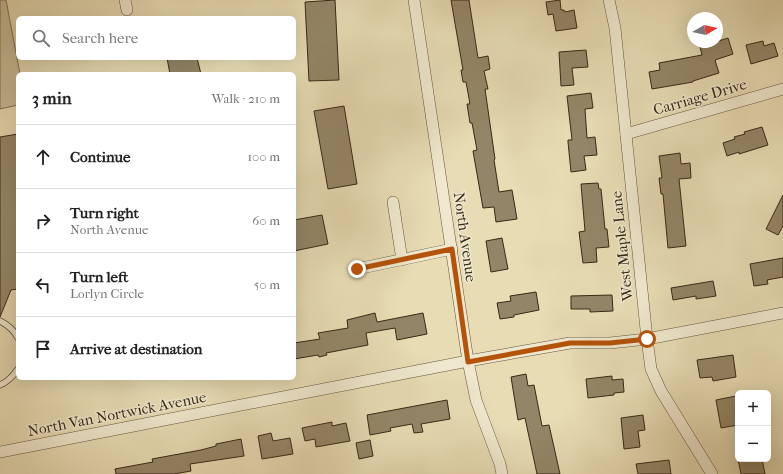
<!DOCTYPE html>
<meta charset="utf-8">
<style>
:root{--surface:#fff;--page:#f6f6f6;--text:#222;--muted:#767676;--line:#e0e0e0}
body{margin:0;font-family:"IM FELL French Canon",serif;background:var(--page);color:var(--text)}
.controls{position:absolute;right:12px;bottom:12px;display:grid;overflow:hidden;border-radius:6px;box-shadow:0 4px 16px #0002}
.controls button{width:36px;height:36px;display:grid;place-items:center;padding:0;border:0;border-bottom:1px solid var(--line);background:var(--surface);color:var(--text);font:20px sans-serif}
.compass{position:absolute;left:687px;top:12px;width:36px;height:36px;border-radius:50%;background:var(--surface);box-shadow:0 4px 16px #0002;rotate:81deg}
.stop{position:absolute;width:12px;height:12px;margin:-9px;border:3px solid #b45309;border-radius:50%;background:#fff}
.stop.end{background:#b45309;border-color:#fff;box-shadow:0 1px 4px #0008}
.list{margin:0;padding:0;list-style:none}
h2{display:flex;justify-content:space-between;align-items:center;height:52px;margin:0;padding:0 16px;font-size:17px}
h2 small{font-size:13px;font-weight:400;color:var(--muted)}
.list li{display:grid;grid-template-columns:26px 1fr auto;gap:12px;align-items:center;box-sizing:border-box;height:64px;padding:0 16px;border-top:1px solid var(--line)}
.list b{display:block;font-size:15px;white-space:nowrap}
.list p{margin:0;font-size:13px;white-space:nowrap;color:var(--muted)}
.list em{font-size:13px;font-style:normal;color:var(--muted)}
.icon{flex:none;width:22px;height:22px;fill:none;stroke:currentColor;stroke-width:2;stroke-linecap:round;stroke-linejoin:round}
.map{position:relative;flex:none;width:783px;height:474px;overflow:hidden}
.search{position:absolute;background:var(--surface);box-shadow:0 4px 16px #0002;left:16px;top:16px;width:280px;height:44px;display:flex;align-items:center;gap:10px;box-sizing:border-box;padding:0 14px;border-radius:6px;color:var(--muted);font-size:15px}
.panel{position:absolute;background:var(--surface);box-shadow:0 4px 16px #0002;left:16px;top:72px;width:280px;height:308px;border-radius:6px}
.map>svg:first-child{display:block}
</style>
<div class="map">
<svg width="783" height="474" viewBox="0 0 783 474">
<rect width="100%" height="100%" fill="#e7dcb4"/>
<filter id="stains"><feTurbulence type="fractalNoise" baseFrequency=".005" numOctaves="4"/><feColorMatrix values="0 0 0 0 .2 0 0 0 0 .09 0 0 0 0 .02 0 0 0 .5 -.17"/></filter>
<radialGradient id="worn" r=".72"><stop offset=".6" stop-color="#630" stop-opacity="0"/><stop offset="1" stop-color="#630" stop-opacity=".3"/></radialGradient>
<path fill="#c9bd99" stroke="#807258" d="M0,0H6L20,74H18V105L0,109Z"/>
<g fill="#938668" stroke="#372816">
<path d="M335,0L339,80L309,81L305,2Z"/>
<path d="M451,0H469L478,58L488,56L490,69L484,71L488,89H485L495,159L494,160L499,192L512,190L517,219L496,222L494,207L483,208L473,151L477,150L472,123H470L467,104H470L466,82H463L461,70H463Z"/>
<path d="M560,0L561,10H564L565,12L574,10L577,28L556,31L553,14L548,15L546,2Z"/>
<path d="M728,38L733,54L715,60L719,73L693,81V82L652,89L649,72L660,70L659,63L702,55L700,47Z"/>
<path d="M763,41L764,46L774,43L778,56L751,64L746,45Z"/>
<path d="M586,50L588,67L572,68L574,85L561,86L559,52Z"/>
<path d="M167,58H197L201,74H170Z"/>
<path d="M591,93L593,108L585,109L587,138L595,137L597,155L584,156L586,170L571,172L568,142V140H572L567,96Z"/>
<path d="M344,106L357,184L328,189L314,111Z"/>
<path d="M762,127L768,145L739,154V152L727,156L723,143L735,139L734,137L745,134L744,132Z"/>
<path d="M18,134V289L11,290L0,317V137Z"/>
<path d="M680,153L681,164L690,163L691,178L679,179L686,246L668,248L663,194H661L659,178H662L659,156Z"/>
<path d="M598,183L599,189H601L605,229H607L609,247L596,248L597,262L583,263L579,232L585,231L581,184Z"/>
<path d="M783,195V226L778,235L766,229Z"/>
<path d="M322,215L328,244L294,251V220Z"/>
<path d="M502,238L508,269L491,272L486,241Z"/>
<path d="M783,258V277L767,280L768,284L754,286L750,264Z"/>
<path d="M713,281L716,296L696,299V296L673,300L671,288Z"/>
<path d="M536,292L539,310L514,315V317L500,319L497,303L511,301L510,296Z"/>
<path d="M612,295L613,311L590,312V309H571V296Z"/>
<path d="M375,313L377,322L423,313L427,334L397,340L395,328L366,333L368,345L326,353L327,355L319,357L318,355L294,359V343L320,339L318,333L348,328L347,320Z"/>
<path d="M733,355L736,377L713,381L712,377L700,378L697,360Z"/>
<path d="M526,374L528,386L534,385L542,426L549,425L560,474H537L525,418L518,420L511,377Z"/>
<path d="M612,376V380L623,379L624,392L614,393V395L588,398L586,379Z"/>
<path d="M736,396L738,409V425L721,428L716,400Z"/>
<path d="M447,400L450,419L421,424L423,432L414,433L412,424L390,428L391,431L370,435L367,415Z"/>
<path d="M643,415L645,430L638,431L640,447L624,449L621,418Z"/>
<path d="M332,422V426L346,423L350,441L316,447L315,439L305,441L302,428Z"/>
<path d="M271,433L273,441L290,438L293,454L262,459L258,436Z"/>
<path d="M241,439L244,456L190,464L191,471L174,474H116L115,469L153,462L152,459L201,450L216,446V444Z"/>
<path d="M370,440L373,456L359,459L356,443Z"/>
<path d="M738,459H762L765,474H741Z"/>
<path d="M669,460L671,474H638L636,464Z"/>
</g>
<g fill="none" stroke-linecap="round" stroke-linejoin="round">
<g stroke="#63553e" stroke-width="7">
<g id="lane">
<path d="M0,321C8,325 14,330 18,338"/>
<path d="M0,385C8,382 13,376 18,369"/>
</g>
</g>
<g stroke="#63553e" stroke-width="12">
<g id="street">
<path d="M125,0L127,10"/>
<path d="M414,0L468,361L476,400L500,464L502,474"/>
<path d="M609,0L615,28L647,339L651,369L661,391L712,474"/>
<path d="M626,134L783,89"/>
<path d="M393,202L402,260"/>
<path d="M357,269L452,249"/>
<path d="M0,452L468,361L570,343H610L647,339L783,313"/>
</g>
</g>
<use href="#lane" stroke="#efe8ce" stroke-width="5.5"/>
<use href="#street" stroke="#efe8ce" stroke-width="11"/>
</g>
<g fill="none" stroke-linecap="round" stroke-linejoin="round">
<path stroke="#b45309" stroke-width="5" d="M357,269L452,249L468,362L570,343H610L647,339"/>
</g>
<g text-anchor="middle" stroke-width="3" stroke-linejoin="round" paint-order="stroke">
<g font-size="15" fill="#372816" stroke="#efe8ce">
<text transform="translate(700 97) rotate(-16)" y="5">Carriage Drive</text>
<text transform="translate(465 237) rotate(82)" y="5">North Avenue</text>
<text transform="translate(622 246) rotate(-96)" y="5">West Maple Lane</text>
<text transform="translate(117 414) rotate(-11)" y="5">North Van Nortwick Avenue</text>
</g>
</g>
<rect width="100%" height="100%" filter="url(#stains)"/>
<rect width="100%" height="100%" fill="url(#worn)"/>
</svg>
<div class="controls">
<button>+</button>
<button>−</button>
</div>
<svg class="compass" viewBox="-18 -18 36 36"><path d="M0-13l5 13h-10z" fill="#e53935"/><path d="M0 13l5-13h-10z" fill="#767676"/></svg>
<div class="stop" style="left:647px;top:339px"></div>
<div class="stop end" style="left:357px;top:269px"></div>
<div class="search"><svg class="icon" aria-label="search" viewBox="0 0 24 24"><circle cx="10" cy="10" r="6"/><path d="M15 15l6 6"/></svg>Search here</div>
<section class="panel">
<h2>3 min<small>Walk · 210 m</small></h2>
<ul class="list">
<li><svg class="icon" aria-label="ahead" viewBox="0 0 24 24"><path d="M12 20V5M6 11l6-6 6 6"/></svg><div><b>Continue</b></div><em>100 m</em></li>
<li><svg class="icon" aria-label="right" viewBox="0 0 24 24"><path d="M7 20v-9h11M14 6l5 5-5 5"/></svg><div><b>Turn right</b><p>North Avenue</p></div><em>60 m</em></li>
<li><svg class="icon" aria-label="left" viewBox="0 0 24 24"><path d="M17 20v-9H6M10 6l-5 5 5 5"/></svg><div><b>Turn left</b><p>Lorlyn Circle</p></div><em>50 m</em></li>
<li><svg class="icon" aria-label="arrive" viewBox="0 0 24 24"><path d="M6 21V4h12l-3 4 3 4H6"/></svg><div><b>Arrive at destination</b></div></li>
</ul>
</section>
</div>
